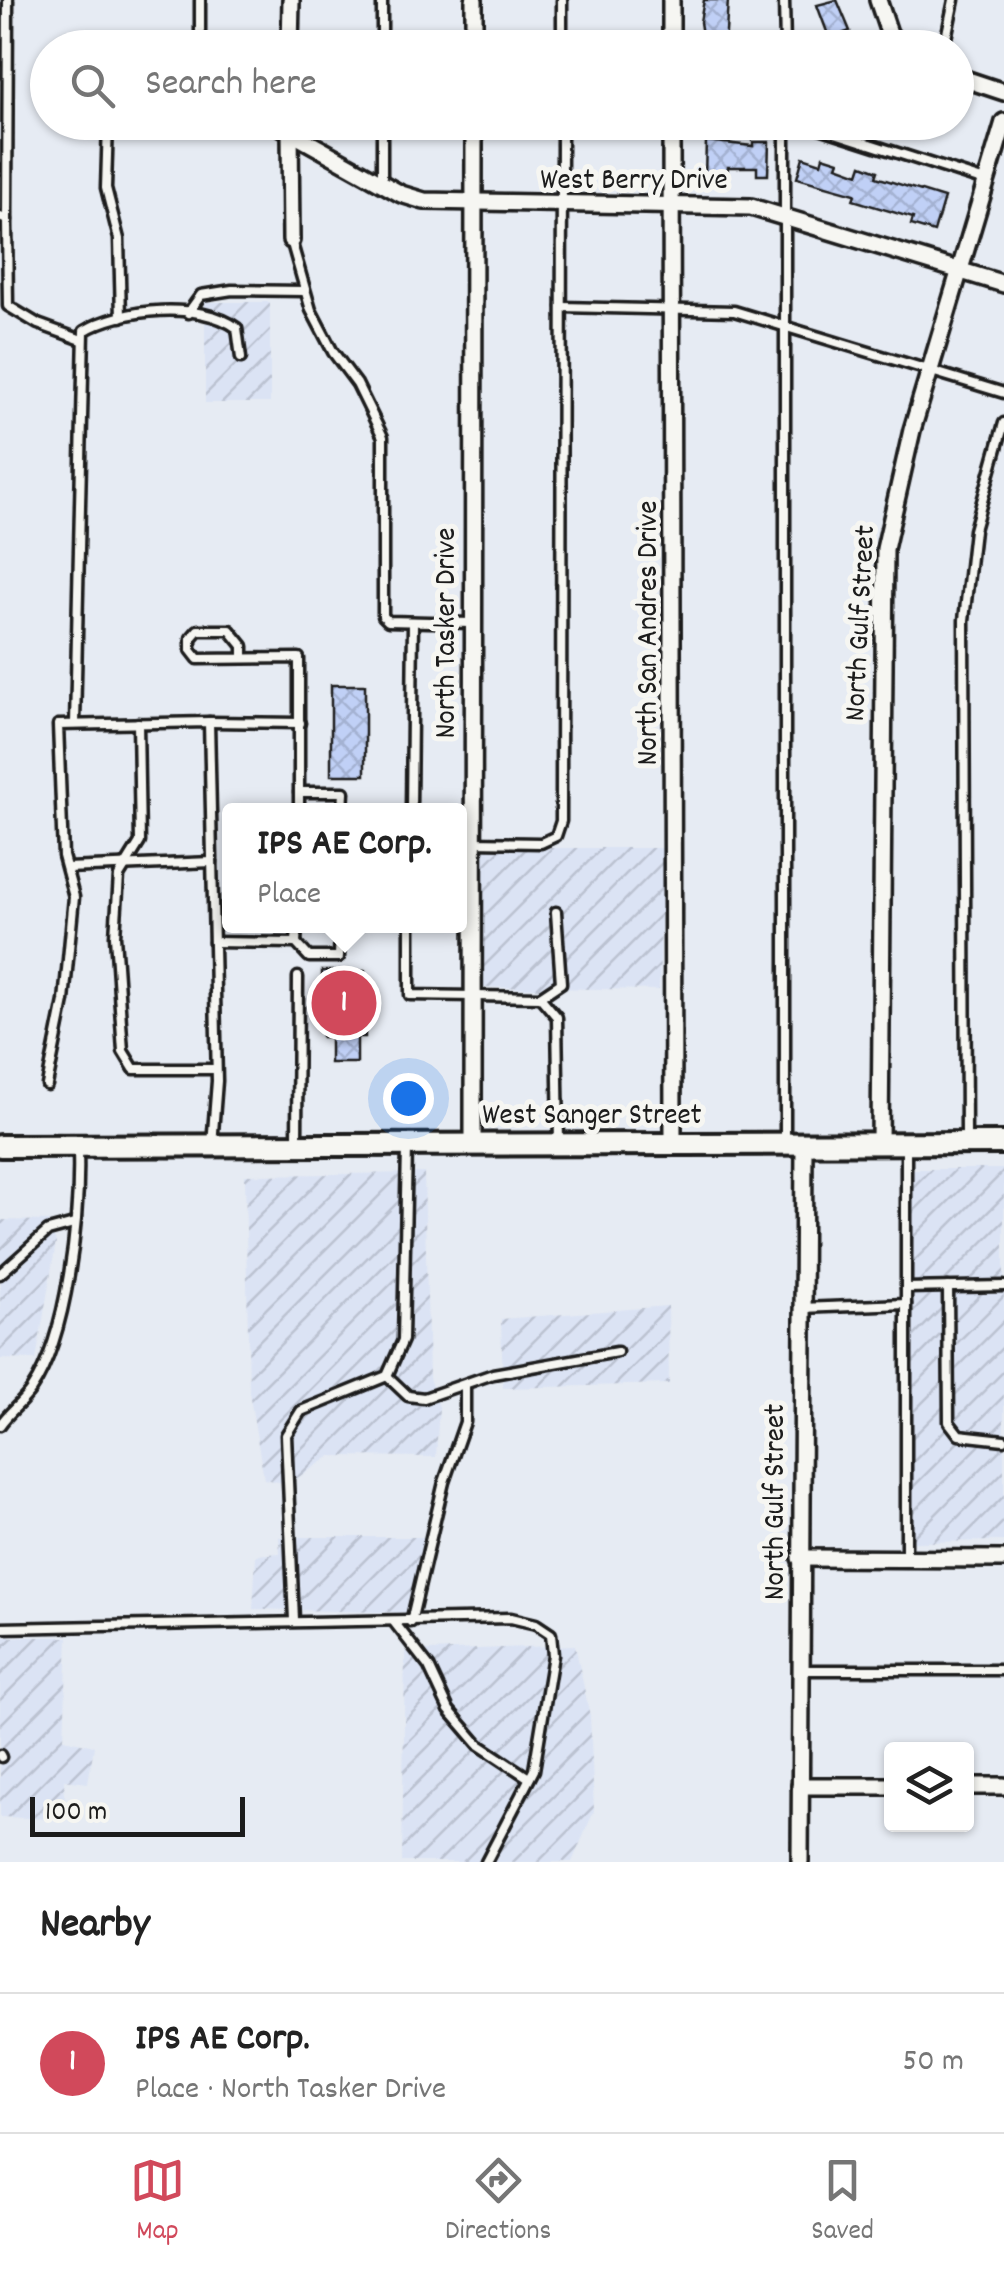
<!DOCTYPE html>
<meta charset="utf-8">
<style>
:root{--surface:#fff;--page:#f2f2f2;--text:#222;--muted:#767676;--line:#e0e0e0;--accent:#d1495b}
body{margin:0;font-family:Dekko,sans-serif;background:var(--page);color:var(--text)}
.controls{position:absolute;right:30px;bottom:30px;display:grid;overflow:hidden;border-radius:10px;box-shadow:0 2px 8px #0004}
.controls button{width:90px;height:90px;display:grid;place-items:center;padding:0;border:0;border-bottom:2px solid var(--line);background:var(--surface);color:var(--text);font:50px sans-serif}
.scale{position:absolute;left:30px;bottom:25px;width:215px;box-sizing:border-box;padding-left:10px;border:5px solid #1c1c1c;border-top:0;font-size:28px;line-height:35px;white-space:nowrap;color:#1c1c1c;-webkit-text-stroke:8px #f6f6f2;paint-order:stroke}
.you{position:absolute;left:408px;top:1098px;width:35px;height:35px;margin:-25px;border:8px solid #fff;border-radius:50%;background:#1a73e8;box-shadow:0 0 0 15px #1a73e833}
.badge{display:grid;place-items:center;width:65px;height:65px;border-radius:50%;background:var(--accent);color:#fff;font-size:32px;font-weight:700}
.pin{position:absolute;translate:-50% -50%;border:5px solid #fff;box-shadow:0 2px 10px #0006}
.popup{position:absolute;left:222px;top:803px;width:245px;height:130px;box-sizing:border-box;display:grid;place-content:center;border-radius:10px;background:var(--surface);filter:drop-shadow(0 2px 8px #0005);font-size:32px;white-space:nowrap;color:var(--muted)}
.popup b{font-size:38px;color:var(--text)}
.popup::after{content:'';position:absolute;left:50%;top:100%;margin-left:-20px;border:20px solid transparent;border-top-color:var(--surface)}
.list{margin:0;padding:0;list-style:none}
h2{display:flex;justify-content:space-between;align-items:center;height:130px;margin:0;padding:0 40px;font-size:42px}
h2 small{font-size:32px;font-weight:400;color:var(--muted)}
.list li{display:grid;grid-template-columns:65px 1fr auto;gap:30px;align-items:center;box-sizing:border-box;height:140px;padding:0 40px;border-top:2px solid var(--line)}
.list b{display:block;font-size:38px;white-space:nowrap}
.list p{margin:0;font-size:32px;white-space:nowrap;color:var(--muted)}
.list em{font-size:32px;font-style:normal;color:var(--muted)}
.icon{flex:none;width:55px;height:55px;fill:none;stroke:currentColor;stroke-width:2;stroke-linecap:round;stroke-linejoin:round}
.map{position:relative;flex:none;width:1004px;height:1862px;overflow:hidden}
.search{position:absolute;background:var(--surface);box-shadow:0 2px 8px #0004;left:30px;right:30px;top:30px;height:110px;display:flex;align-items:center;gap:25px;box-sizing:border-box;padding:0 35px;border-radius:55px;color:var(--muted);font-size:38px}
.sheet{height:270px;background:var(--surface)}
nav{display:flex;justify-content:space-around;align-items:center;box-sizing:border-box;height:140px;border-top:2px solid var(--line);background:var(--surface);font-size:28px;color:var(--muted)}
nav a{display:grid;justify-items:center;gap:5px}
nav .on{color:var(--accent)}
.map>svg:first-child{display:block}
</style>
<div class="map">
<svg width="1004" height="1862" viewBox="0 0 1004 1862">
<defs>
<pattern id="industrial-furrows" width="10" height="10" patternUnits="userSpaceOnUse" patternTransform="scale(2.5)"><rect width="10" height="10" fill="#dbe3f4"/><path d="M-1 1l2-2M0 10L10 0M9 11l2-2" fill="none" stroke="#bbc2d1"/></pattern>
<pattern id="building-cross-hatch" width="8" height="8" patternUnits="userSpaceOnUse" patternTransform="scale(2.5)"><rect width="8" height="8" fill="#c0d0f6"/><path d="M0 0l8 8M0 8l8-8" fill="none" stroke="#a4b2d2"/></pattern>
</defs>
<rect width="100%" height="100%" fill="#e6ebf3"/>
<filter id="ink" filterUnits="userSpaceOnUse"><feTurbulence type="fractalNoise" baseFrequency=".01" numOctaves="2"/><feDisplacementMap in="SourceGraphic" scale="20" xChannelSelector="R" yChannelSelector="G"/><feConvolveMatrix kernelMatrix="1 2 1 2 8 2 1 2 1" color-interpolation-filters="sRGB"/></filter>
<g filter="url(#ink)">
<g fill="url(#industrial-furrows)">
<rect x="205" y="302" width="65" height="101"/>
<path d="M482,848H663L659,990L482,987Z"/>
<path d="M910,1169H1004V1541L911,1542Z"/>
<path d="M424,1173L429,1378L439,1407L436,1457L331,1456L288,1484L264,1479L249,1392L245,1175Z"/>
<path d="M0,1220L48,1221L56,1243L36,1360L0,1359Z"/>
<path d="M668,1306L669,1384L503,1388L501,1319Z"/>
<path d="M279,1537H428L420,1613L253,1609L256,1555L280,1553Z"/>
<path d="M0,1637H68L64,1739L94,1746L88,1783L64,1780L66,1812L53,1819L0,1817Z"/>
<path d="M575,1645L590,1716L594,1811L572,1862H402L405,1652Z"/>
</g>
<g fill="url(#building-cross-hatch)" stroke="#1c1c1c" stroke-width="2.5">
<path d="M704,0H728L725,48H704L700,22Z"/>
<path d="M837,0L850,31L844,33L857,48H833L817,5Z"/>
<path d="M706,141L753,146V142H769L768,175H757V167H728L727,177L705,176Z"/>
<path d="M823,156L839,161L837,166L859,174L862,165L878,171L876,177L944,198L934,232L911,225L913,218L853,200L855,194L797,178L803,157L821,163Z"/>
<rect x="331" y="685" width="34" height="90"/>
<path d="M322,971H365V1037H357V1063H330V1037H322Z"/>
</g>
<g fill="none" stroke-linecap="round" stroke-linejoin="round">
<g stroke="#1c1c1c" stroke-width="15">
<g id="lane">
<path d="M200,0V48"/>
<path d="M382,0V48"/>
<path d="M562,0V48"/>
<path d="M784,0L785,48"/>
<path d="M944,48L954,0"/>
<path d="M108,122L106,188L119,239L121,317"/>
<path d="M382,122V183"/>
<path d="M801,122L985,181"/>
<path d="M0,217L7,220L8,306L38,324L82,340"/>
<path d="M7,220L8,0"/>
<path d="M291,240L311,310L333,352L357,384L383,437V616L388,621L471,623"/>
<path d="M562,307L734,311L1004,393"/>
<path d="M188,313L201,295L232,290L305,291"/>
<path d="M243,656V646L230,630H198L191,638V650L198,659L299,658V810"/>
<path d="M209,722L300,723"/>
<path d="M138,723L140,842L119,876L115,936L123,1051L134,1069H216"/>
<path d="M75,724L84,331C121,308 201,301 237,328L241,358"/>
<path d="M299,792H344L343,810"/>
<path d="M411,810L413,622"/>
<path d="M472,842L541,843L556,836L561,821L562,122"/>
<path d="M67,868L212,862"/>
<path d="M410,926V995L540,997L561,983L556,912"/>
<path d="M214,942L296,943L297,926"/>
<path d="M296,943L309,957H339L340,926"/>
<path d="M540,997L557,1017L559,1143"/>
<path d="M47,1085L64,1001L74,897L63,856L58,725L209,722L217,1081L212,1145"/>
<path d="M966,1139L964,620L974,530L1004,423"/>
<path d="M785,1143V122"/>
<path d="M906,1143V1559"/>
<path d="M297,1144L298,977"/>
<path d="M0,1274L48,1231L74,1224"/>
<path d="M948,1287L949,1422L959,1435L1004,1440"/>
<path d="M906,1288L1004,1286"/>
<path d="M801,1308L906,1304"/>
<path d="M387,1376L408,1396L424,1398L493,1374L617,1352"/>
<path d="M0,1425C9,1412 22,1403 31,1390C68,1336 80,1215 78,1150"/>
<path d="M294,1620L286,1435L301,1411L387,1376L403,1340L407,1148"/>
<path d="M394,1622L429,1667L449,1710L479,1745L529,1778"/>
<path d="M411,1622L444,1482L465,1422V1385"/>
<path d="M0,1628L511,1618L536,1624L551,1634L553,1655L534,1770L486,1862"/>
<path d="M800,1670H1004"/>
<path d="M0,1755L1,1757"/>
</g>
</g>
<g stroke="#1c1c1c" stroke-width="22">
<g id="street">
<path d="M671,0V48"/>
<path d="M878,0L889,33L901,48"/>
<path d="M290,48L291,0"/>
<path d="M474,48V0"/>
<path d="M956,76L1004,92"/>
<path d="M272,122L401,194L424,201L751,207L1004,284"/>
<path d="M671,122L673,1143"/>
<path d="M290,129L291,240"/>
<path d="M473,1143L474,122"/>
<path d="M880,1143L885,549L912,430L1004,122"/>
<path d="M800,1558L1004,1559"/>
<path d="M800,1786H892"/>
<path d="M966,1786H1004"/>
<path d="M800,1862L804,1143"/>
</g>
</g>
<g stroke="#1c1c1c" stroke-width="28">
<path id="secondary" d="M0,1146L1004,1143"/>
</g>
<use href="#lane" stroke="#f6f6f2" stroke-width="8"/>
<use href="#street" stroke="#f6f6f2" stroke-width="15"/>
<use href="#secondary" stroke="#f6f6f2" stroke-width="20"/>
</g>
</g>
<g text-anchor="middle" stroke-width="10" stroke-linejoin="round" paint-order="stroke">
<g font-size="30" fill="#1c1c1c" stroke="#f6f6f2">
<text x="634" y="188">West Berry Drive</text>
<text transform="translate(858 623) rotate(-87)" y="10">North Gulf Street</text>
<text transform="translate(444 633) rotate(-90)" y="10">North Tasker Drive</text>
<text transform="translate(646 633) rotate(-90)" y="10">North San Andres Drive</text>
<text x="592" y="1123">West Sanger Street</text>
<text transform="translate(773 1502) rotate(-90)" y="10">North Gulf Street</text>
</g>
</g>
</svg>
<div class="controls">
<button><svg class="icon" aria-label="layers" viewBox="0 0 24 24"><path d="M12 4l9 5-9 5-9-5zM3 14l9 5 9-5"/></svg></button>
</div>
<div class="scale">100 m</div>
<div class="you"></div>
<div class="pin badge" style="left:344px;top:1003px">1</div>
<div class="popup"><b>IPS AE Corp.</b>Place</div>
<div class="search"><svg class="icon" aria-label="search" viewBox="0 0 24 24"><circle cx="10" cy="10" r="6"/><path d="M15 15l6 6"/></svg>Search here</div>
</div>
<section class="sheet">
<h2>Nearby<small></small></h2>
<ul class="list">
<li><span class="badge">1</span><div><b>IPS AE Corp.</b><p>Place · North Tasker Drive</p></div><em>50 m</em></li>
</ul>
</section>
<nav>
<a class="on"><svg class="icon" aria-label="map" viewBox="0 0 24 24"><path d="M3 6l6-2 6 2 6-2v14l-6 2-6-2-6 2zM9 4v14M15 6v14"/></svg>Map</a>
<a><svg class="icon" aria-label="directions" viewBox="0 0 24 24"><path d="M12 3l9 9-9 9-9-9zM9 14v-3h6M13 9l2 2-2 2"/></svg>Directions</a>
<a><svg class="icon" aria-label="saved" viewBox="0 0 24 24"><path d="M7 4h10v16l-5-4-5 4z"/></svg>Saved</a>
</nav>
